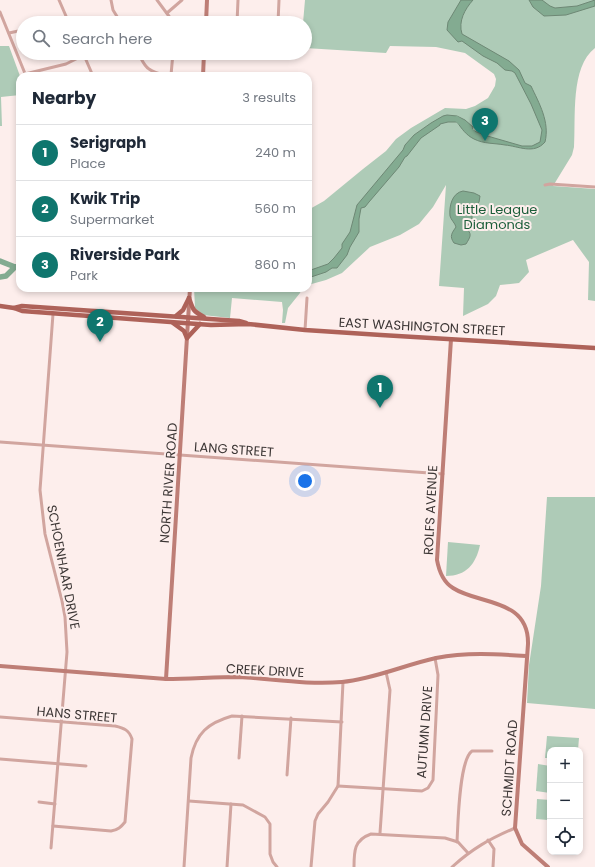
<!DOCTYPE html>
<meta charset="utf-8">
<style>
:root{--surface:#fff;--page:#f6f6f7;--text:#1f2937;--muted:#747a83;--line:#e0e1e3;--accent:#0f766e}
body{margin:0;font-family:Poppins,sans-serif;background:var(--page);color:var(--text)}
.controls{position:absolute;right:12px;bottom:12px;display:grid;overflow:hidden;border-radius:8px;box-shadow:0 2px 6px #0003}
.controls button{width:36px;height:36px;display:grid;place-items:center;padding:0;border:0;border-bottom:1px solid var(--line);background:var(--surface);color:var(--text);font:20px sans-serif}
.you{position:absolute;left:305px;top:481px;width:14px;height:14px;margin:-10px;border:3px solid #fff;border-radius:50%;background:#1a73e8;box-shadow:0 0 0 6px #1a73e833}
.badge{display:grid;place-items:center;width:26px;height:26px;border-radius:50%;background:var(--accent);color:#fff;font-size:13px;font-weight:700}
.pin{position:absolute;translate:-50% -33px;filter:drop-shadow(0 1px 2px #0008)}
.pin::after{content:'';position:absolute;top:21px;width:14px;height:12px;background:inherit;clip-path:polygon(0 0,100% 0,50% 100%)}
.list{margin:0;padding:0;list-style:none}
h2{display:flex;justify-content:space-between;align-items:center;height:52px;margin:0;padding:0 16px;font-size:17px}
h2 small{font-size:13px;font-weight:400;color:var(--muted)}
.list li{display:grid;grid-template-columns:26px 1fr auto;gap:12px;align-items:center;box-sizing:border-box;height:56px;padding:0 16px;border-top:1px solid var(--line)}
.list b{display:block;font-size:15px;white-space:nowrap}
.list p{margin:0;font-size:13px;white-space:nowrap;color:var(--muted)}
.list em{font-size:13px;font-style:normal;color:var(--muted)}
.icon{flex:none;width:22px;height:22px;fill:none;stroke:currentColor;stroke-width:2;stroke-linecap:round;stroke-linejoin:round}
.map{position:relative;flex:none;width:595px;height:867px;overflow:hidden}
.search{position:absolute;background:var(--surface);box-shadow:0 2px 6px #0003;left:16px;top:16px;width:296px;height:44px;display:flex;align-items:center;gap:10px;box-sizing:border-box;padding:0 14px;border-radius:22px;color:var(--muted);font-size:15px}
.panel{position:absolute;background:var(--surface);box-shadow:0 2px 6px #0003;left:16px;top:72px;width:296px;height:220px;border-radius:12px}
.map>svg:first-child{display:block}
</style>
<div class="map">
<svg width="595" height="867" viewBox="0 0 595 867">
<rect width="100%" height="100%" fill="#fdeeec"/>
<g fill="#aecbb7">
<path d="M305,0H595V48C570,67 576,118 574,147L572,155L553,186L595,189V301L588,300L589,262L573,240L526,260L529,272L519,283L500,285L496,296L488,304L463,316L464,288L439,286L446,185L433,207L419,224L400,235L370,247L342,273L326,280L308,285V210L324,201L363,169L386,151L396,139L411,128L445,108L466,109L475,106L488,98L495,86L496,79L494,74L465,53L436,47L390,46L386,53L305,48V23H303Z"/>
<path d="M0,46H9L20,76V95L1,97L2,126H0Z"/>
<path d="M194,288H302L300,293L288,308L285,323H282L283,310L282,302L232,298L230,318L203,315L195,308Z"/>
<path d="M547,497H595V709L527,703L529,665L541,586Z"/>
<path d="M448,542L480,545C476,564 466,576 446,576Z"/>
<path d="M547,736L579,738L578,750H550V758H545Z"/>
<path d="M538,764L550,766V793L536,791Z"/>
<path d="M537,799L550,800L548,820L536,819Z"/>
</g>
<g fill="#83ab91" stroke="#6e8875">
<path d="M461,0H473C465,9 458,21 462,34L509,61L519,70L525,83L531,86C539,103 550,122 545,142C534,155 518,146 505,145C494,143 484,144 474,139C466,135 462,129 457,122H448L440,124V125L421,138L407,156L405,157L399,167L369,202L365,207L361,208L359,219V232L350,247L347,255L337,268H332L326,272L308,278V271L328,264L334,258L342,248V244L350,232L357,205L403,150L405,145L414,135L431,123L443,116L447,115L457,116L465,120L473,127L472,130L484,135L522,146H532L540,142L542,130L531,104L515,73L512,71L505,70L497,63L483,56L462,41L458,42L447,30L448,22Z"/>
<path d="M529,0H542L550,6L555,8L577,6L595,0V6L566,15L544,16L533,7Z"/>
<path d="M463,191L474,193L480,196L479,202L472,212V220L466,228C472,234 471,236 466,244L461,245L454,243C449,236 452,233 456,227C455,223 451,220 450,216C449,206 452,193 463,191Z"/>
</g>
<g fill="none" stroke-linecap="round" stroke-linejoin="round">
<g stroke="#83ab91" stroke-width="5.5">
<path d="M457,119L473,133"/>
<path d="M0,261L15,267L20,268"/>
<path d="M0,277L6,276L15,267"/>
</g>
<g stroke="#d1a59f" stroke-width="3">
<path d="M59,0L69,23"/>
<path d="M111,0L113,10L121,23"/>
<path d="M157,0L174,23"/>
<path d="M0,12L26,76"/>
<path d="M167,13L182,0"/>
<path d="M53,23L66,18"/>
<path d="M237,23L238,0"/>
<path d="M278,23L279,0"/>
<path d="M9,33L23,30"/>
<path d="M83,53L93,76"/>
<path d="M138,53C141,58 144,66 149,69C160,77 178,75 191,76"/>
<path d="M25,74L66,64L84,55"/>
<path d="M171,75L173,53"/>
<path d="M545,185L550,184L595,187"/>
<path d="M305,330L307,298"/>
<path d="M0,442L443,474"/>
<path d="M0,717L115,726C124,728 129,730 132,739L125,822C121,827 118,830 111,831L53,826"/>
<path d="M239,758L242,716"/>
<path d="M0,759L86,766"/>
<path d="M287,775L291,718"/>
<path d="M338,786L422,791L428,788L433,780L438,675L435,658"/>
<path d="M189,801L243,805L265,817L270,824V854L273,862L277,867"/>
<path d="M39,802L55,804"/>
<path d="M380,833L390,690L386,672"/>
<path d="M488,840L494,849L493,867"/>
<path d="M457,842C458,824 459,760 472,751H492"/>
<path d="M51,848L67,652L65,617L62,601L45,534L40,490L53,314"/>
<path d="M184,867L191,758C196,733 208,723 232,716L342,722"/>
<path d="M227,867L231,804"/>
<path d="M311,867L315,821L318,814L328,802L338,786L343,682"/>
<path d="M354,867C354,851 354,840 371,834L445,838L458,842L468,853"/>
<path d="M452,867C472,849 489,839 515,828"/>
</g>
<g stroke="#be7e76" stroke-width="4">
<path d="M206,23L207,0"/>
<path d="M203,76L204,53"/>
<path d="M451,339L437,560C439,571 443,582 453,588C479,605 529,598 528,644L515,828L522,844L548,867"/>
<path d="M0,666L166,679C190,679 214,677 239,677C273,679 308,685 342,682C374,679 404,665 436,658C466,652 496,654 527,656"/>
<path d="M166,679L190,288"/>
</g>
<g stroke="#ae6259" stroke-width="4.5">
<path d="M189,298C193,310 193,311 204,317"/>
<path d="M0,306L14,308L22,306L239,321L246,323"/>
<path d="M14,308L22,311L211,325L248,324L305,330L381,335L595,348"/>
<path d="M176,316L183,310L189,298"/>
<path d="M173,323L184,331L187,338"/>
<path d="M187,338L200,324"/>
</g>
</g>
<g text-anchor="middle" stroke-width="4" stroke-linejoin="round" paint-order="stroke">
<g font-size="13" fill="#1b5d39" stroke="#fdeeec">
<text x="497" y="214">Little League<tspan x="497" dy="15">Diamonds</tspan></text>
</g>
<g font-size="13" fill="#3c3635" stroke="#fdeeec">
<text transform="translate(422 326) rotate(3)" y="5">EAST WASHINGTON STREET</text>
<text transform="translate(234 449) rotate(4)" y="5">LANG STREET</text>
<text transform="translate(168 483) rotate(-86)" y="5">NORTH RIVER ROAD</text>
<text transform="translate(430 510) rotate(-87)" y="5">ROLFS AVENUE</text>
<text transform="translate(64 567) rotate(79)" y="5">SCHOENHAAR DRIVE</text>
<text transform="translate(265 670) rotate(3)" y="5">CREEK DRIVE</text>
<text transform="translate(77 714) rotate(5)" y="5">HANS STREET</text>
<text transform="translate(424 732) rotate(-86)" y="5">AUTUMN DRIVE</text>
<text transform="translate(509 768) rotate(-86)" y="5">SCHMIDT ROAD</text>
</g>
</g>
</svg>
<div class="controls">
<button>+</button>
<button>−</button>
<button><svg class="icon" aria-label="locate" viewBox="0 0 24 24"><circle cx="12" cy="12" r="6"/><path d="M12 2v4M12 18v4M2 12h4M18 12h4"/></svg></button>
</div>
<div class="you"></div>
<div class="pin badge" style="left:380px;top:408px">1</div>
<div class="pin badge" style="left:100px;top:342px">2</div>
<div class="pin badge" style="left:485px;top:141px">3</div>
<div class="search"><svg class="icon" aria-label="search" viewBox="0 0 24 24"><circle cx="10" cy="10" r="6"/><path d="M15 15l6 6"/></svg>Search here</div>
<section class="panel">
<h2>Nearby<small>3 results</small></h2>
<ul class="list">
<li><span class="badge">1</span><div><b>Serigraph</b><p>Place</p></div><em>240 m</em></li>
<li><span class="badge">2</span><div><b>Kwik Trip</b><p>Supermarket</p></div><em>560 m</em></li>
<li><span class="badge">3</span><div><b>Riverside Park</b><p>Park</p></div><em>860 m</em></li>
</ul>
</section>
</div>
